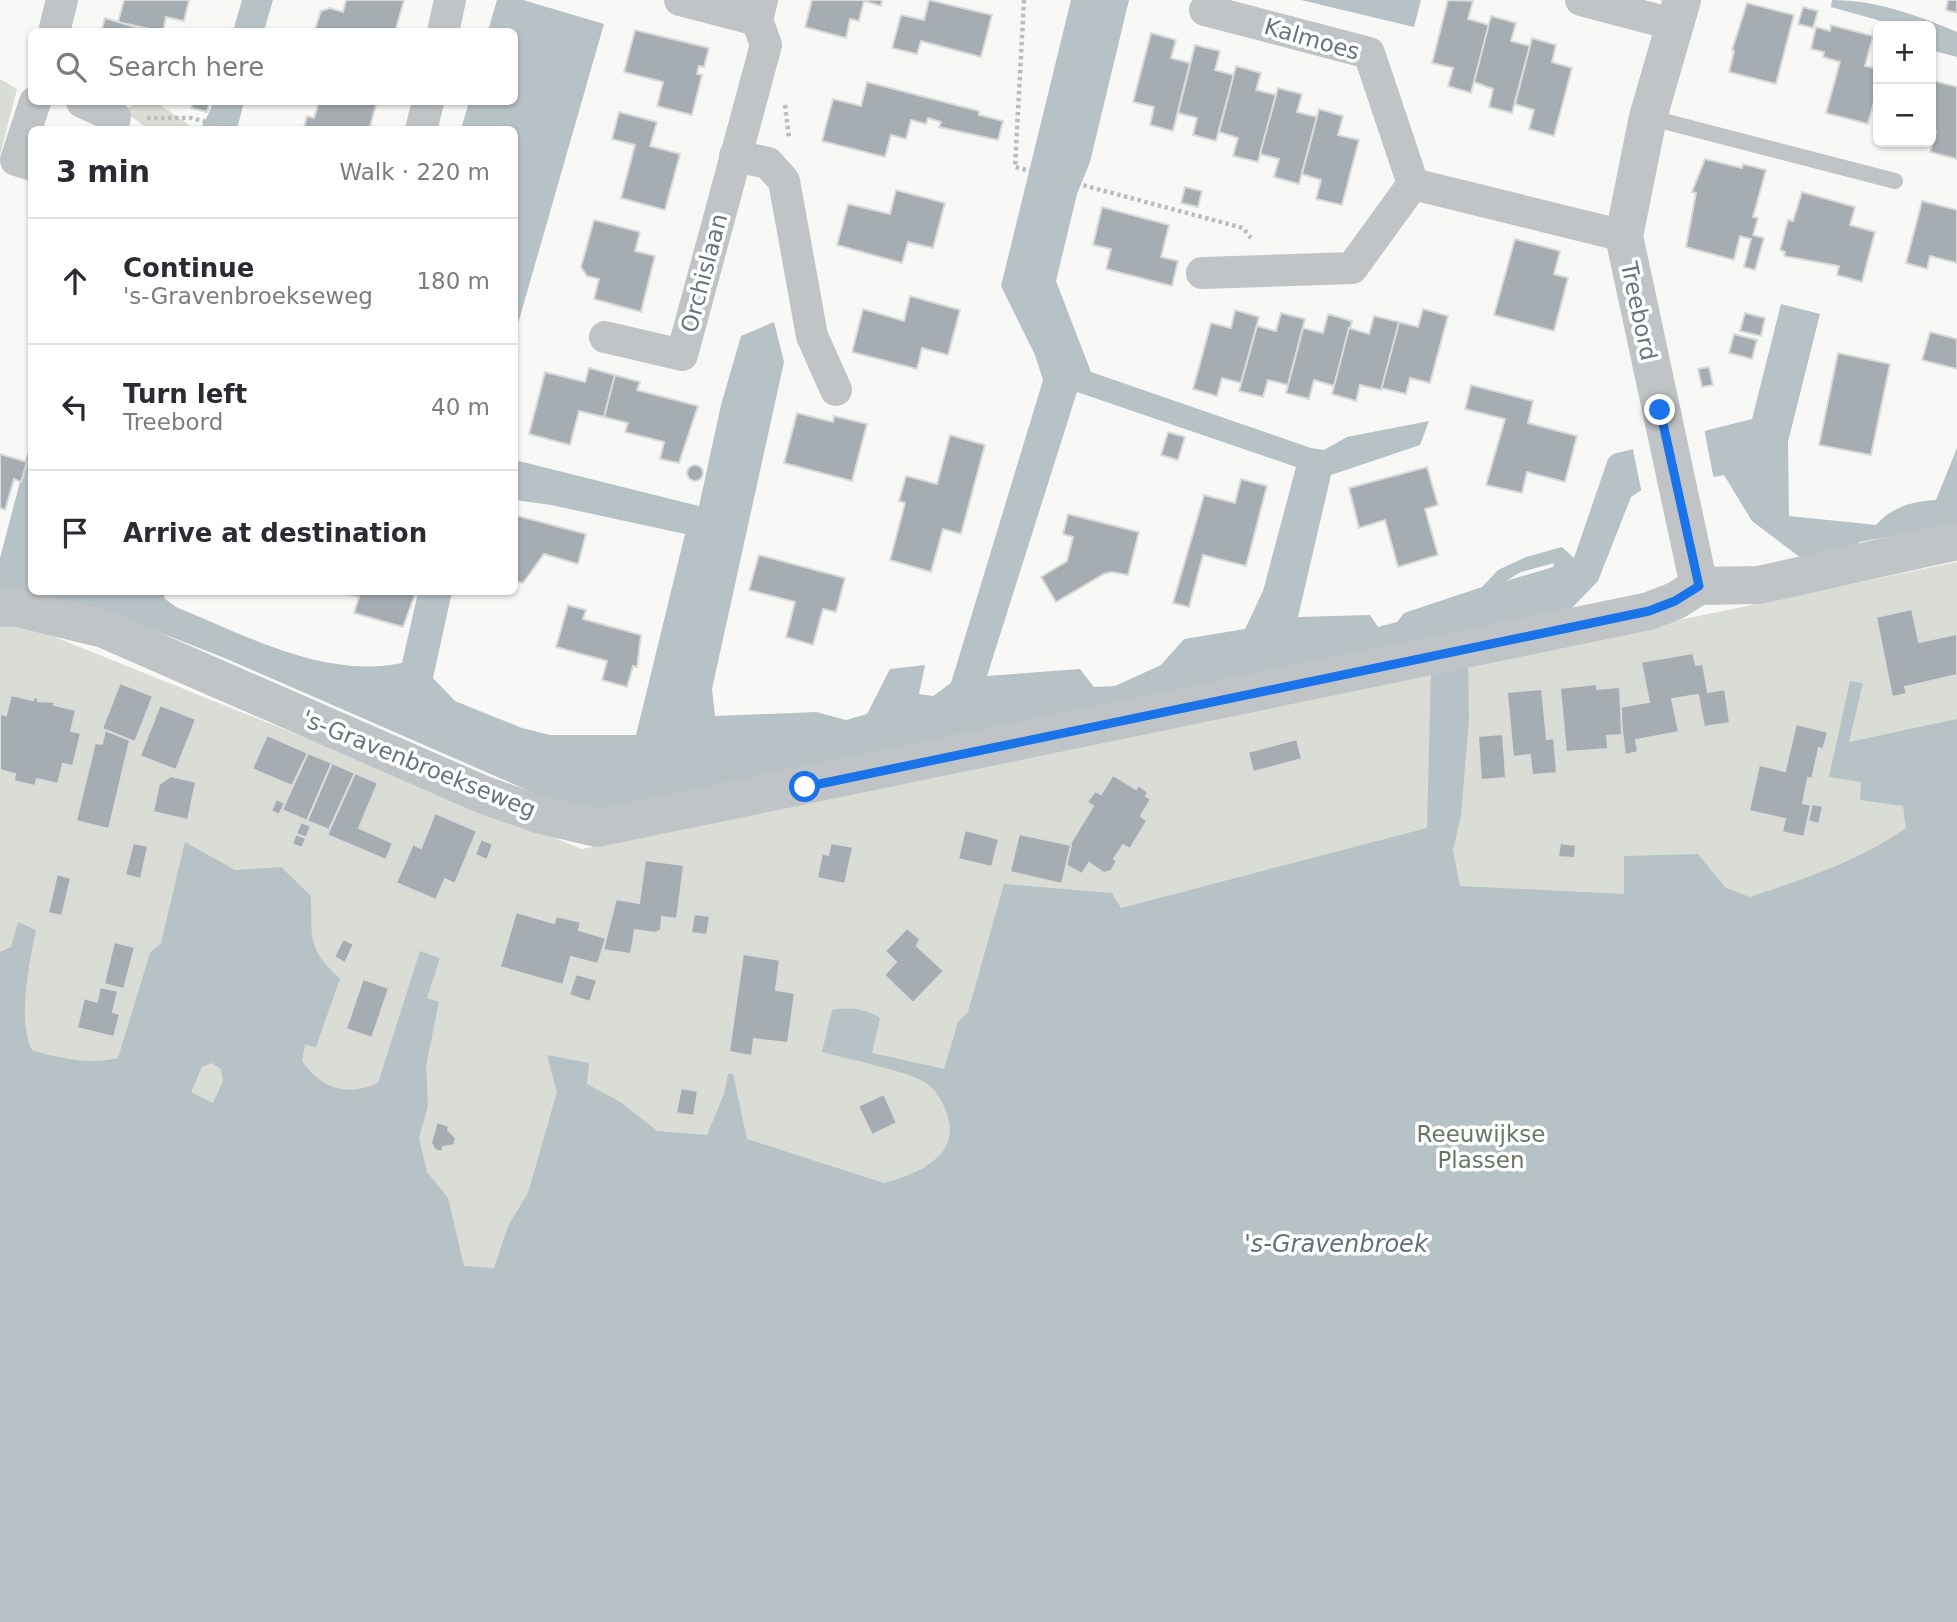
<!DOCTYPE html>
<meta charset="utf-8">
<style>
:root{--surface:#fff;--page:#f7f7f7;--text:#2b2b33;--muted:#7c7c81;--line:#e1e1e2}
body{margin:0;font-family:"DejaVu Sans",sans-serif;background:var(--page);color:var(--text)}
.controls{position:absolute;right:21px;top:21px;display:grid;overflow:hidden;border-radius:10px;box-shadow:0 2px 5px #0004}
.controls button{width:63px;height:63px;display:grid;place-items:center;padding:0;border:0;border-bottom:2px solid var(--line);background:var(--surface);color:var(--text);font:35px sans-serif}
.stop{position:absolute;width:21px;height:21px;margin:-16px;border:5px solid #1a73e8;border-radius:50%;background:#fff}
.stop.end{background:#1a73e8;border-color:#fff;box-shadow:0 2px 7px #0008}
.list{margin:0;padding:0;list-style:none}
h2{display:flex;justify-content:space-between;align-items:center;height:91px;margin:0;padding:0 28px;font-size:30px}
h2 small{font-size:23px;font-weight:400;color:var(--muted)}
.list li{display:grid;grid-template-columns:46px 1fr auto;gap:21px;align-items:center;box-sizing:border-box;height:126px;padding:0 28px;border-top:2px solid var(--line)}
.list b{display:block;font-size:26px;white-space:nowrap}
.list p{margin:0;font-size:23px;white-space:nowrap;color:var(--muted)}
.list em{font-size:23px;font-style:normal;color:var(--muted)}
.icon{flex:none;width:38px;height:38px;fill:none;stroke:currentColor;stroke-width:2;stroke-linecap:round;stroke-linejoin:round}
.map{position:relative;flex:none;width:1957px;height:1622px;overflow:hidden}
.search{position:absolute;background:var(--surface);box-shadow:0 2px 5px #0004;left:28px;top:28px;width:490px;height:77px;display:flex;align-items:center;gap:18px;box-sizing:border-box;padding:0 24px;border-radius:10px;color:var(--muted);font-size:26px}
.panel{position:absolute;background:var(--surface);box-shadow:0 2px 5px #0004;left:28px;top:126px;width:490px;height:469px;border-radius:10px}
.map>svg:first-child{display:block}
</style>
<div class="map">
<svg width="1957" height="1622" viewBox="0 0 1957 1622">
<rect width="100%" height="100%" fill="#f8f8f6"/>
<g fill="#d9ddd6">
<path d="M0,79L17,89L0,155Z"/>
<path d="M137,102H156L195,129H148L124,111Z"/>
<path d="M1957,562V1622H0V615L582,849Z"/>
</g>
<g fill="#b7c2c6" fill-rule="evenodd">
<path d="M242,0H273L264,31H233Z"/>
<path d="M497,0H523L604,24L515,334L514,130L461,129L469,102H514V32L488,31Z"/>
<path d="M1071,0H1129L1090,162L1077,194L1056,281L1091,372L1311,448L1324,450L1347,437L1429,421L1420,445L1331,475L1298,617L1370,615L1378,627L1397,622L1404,613L1482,587L1498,570L1526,557L1562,547L1574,558L1608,459L1613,454L1752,419L1781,304L1820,314L1788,442L1789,516L1876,525C1891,507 1914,501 1936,500L1957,448V525L1860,542L1853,547L1801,558L1752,521L1724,475L1640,491L1631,497L1598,581L1570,610L1468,659L1469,720L1461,815L1453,850L1460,886L1624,894V856L1698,854L1726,888L1750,897C1804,879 1859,861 1906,828L1903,806L1860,800L1861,782L1829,777L1850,681L1863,683L1849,742L1957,719V1622H0V952L11,947L18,922L36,930C30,960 16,1025 33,1051C63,1058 87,1065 118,1058L150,953L161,943L185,842L235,870L281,867L311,896C312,940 307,947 340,979L316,1047L305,1045L302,1061C322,1089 347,1097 378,1083L420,951L440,958L427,998L439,1002L426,1066L428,1106L419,1138L427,1172L448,1198L464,1266L494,1268L508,1226L528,1193L557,1092L547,1055L589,1063L587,1084L622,1103L657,1131L707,1135L724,1094L728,1074H733L747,1139L884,1183C920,1174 965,1153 945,1109C942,1100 934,1088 926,1083C912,1072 843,1058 822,1052L832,1010C851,1007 863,1008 880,1018L872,1053L944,1069L958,1022L968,1012L1004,884L1112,893L1121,908L1427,828L1431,668L623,811L573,810L227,659L113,614L0,591V558L31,440L32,592H165L164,598L176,607C247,636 324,679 402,663L418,592H452L433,678L455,701L522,728L550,735H636L685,534L551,505L515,500V460L699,506L721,405L741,336L774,322L784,362L712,689L715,716L816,712L846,720L867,714L890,669L925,665L919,694L933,696L951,683L1043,380L1035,355L1001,286ZM1077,392L1296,467L1263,591L1245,629L1184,639L1161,665L1115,686L1094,687L1080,669L987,676ZM1554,563L1553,567L1506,581L1521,572ZM212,1063L221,1069L223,1081L213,1103L191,1092L202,1067Z"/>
<path d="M1301,0H1421L1414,27Z"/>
<path d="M1832,0C1876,0 1917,15 1957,32V57L1931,50V26H1899L1831,7Z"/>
<path d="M214,102H244L237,129H201Z"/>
</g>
<path fill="#f8f8f6" d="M1704,428L1714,480L1642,494L1632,445Z"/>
<g fill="#a6adb2" stroke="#dadad8" stroke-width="2">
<path d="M124,0H189L184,21L166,17L163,32L118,22Z"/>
<path d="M346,0H404L395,32L315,29L321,11L330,8L343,12Z"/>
<path d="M812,0H882L881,6L864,1L859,21L850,19L846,38L805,27Z"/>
<path d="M929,0L992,15L981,57L921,41L917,54L892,48L901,15L924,20Z"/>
<path d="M1448,0L1473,1L1468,19L1489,25L1471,93L1448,86L1453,68L1432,63Z"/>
<path d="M1948,0H1957V13L1946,10Z"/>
<path d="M1747,3L1794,15L1776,84L1729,72L1734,51L1732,50Z"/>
<path d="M1803,7L1818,11L1813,28L1798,24Z"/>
<path d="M1491,16L1516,23L1511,41L1530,46L1512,113L1489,107L1493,89L1474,82Z"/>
<path d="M105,18L118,22L152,32H101Z"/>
<path d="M1831,25L1873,36L1865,66L1878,69V86L1868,124L1826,113L1840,62L1823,57L1824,52L1811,49L1816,27L1830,31Z"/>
<path d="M635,30L709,48L704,67L699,66L697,74L702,75L692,115L657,106L663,82L624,72Z"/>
<path d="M1151,33L1176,40L1171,58L1190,63L1173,131L1150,125L1154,107L1133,102Z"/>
<path d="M1532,38L1556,45L1552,62L1572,68L1554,136L1529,129L1534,110L1515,104Z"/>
<path d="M1195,45L1220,51L1215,70L1234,75L1216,141L1193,135L1197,118L1178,113Z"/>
<path d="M1236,66L1261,73L1256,90L1276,95L1258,162L1233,156L1238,138L1219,132Z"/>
<path d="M1931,80L1957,87V159L1930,152L1936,132L1931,131Z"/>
<path d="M867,82L979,111V115L1003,121L998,140L939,127L941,122L928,118L926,124L911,120L906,139L891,135L885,157L822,141L833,99L861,106Z"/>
<path d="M1278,88L1302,94L1297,112L1317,117L1299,184L1274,177L1279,159L1260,154Z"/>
<path d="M193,102H210L207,112L191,108Z"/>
<path d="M319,102H377L369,130H303L307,116L314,118Z"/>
<path d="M1319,109L1343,116L1338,135L1359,140L1342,205L1316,199L1321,180L1302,174Z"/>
<path d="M619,112L657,122L650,146L680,154L665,210L621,198L635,145L612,139Z"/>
<path d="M1705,159L1742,168L1743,164L1766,170L1753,217L1758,218L1753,235L1764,238L1755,270L1744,267L1751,239L1740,236L1734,260L1686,247L1696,193L1692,192Z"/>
<path d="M1185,187L1202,191L1198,207L1181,203Z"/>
<path d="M896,190L945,203L933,248L908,242L902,263L837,245L848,204L890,214Z"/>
<path d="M1802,192L1855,207L1850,225L1875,232L1862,282L1837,275L1839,266L1784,256L1785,252L1780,250L1788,220L1793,221Z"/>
<path d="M1922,201L1957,210V263L1930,256L1927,269L1906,263Z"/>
<path d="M1102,207L1169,225L1161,257L1178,261L1172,286L1106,269L1111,249L1093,245Z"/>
<path d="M594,220L640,232L635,251L655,256L641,312L594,299L599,279L587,276L581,267Z"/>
<path d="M1515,239L1560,251L1554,274L1568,278L1554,331L1494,315Z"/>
<path d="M910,296L960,310L948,355L922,348L917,369L852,352L863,309L904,321Z"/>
<path d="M1423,309L1448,316L1430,383L1410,378L1406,394L1381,388L1399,322L1418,327Z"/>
<path d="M1235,310L1259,317L1241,383L1222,378L1217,396L1193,389L1211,323L1231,328Z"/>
<path d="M1281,313L1305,319L1288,385L1268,380L1263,397L1239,391L1257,326L1276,331Z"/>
<path d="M1745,313L1765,318L1761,336L1740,331Z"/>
<path d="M1328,314L1352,321L1334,386L1314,380L1309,399L1286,393L1303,328L1323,333Z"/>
<path d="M1374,316L1399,322L1381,390L1360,385L1356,401L1332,394L1349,328L1369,334Z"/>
<path d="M1930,332L1957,339V369L1922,360Z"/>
<path d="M1734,334L1757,340L1752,359L1729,353Z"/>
<path d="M1838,353L1890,364L1871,455L1819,445Z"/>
<path d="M1709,367L1713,385L1702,387L1698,369Z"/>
<path d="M589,368L615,375L604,417L579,411L570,445L529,434L545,372L585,382Z"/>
<path d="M615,375L640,382L637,390L698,406L679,463L660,459L664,442L625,432L628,423L604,417Z"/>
<path d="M1471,385L1533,401L1528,423L1577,436L1565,482L1527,472L1522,493L1486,485L1505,419L1465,409Z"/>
<path d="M797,413L833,422L834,416L867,424L852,481L784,463Z"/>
<path d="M1168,432L1185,437L1178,460L1161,455Z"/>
<path d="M950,435L985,445L961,534L943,529L931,572L890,560L905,503L899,501L906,476L937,484Z"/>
<path d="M0,454L27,462L21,482L14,479L5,510L0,508Z"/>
<circle cx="695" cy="473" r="8"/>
<path d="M1427,467L1438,505L1425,509L1438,555L1398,567L1385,520L1359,528L1349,488Z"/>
<path d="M1241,479L1267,486L1246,566L1203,555L1189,607L1173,603L1204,495L1235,503Z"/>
<path d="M1068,514L1139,532L1128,575L1111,572L1104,574L1056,602L1041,577L1067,561L1073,537L1063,534Z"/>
<path d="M514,515L586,534L578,564L544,554L523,583L514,581Z"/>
<path d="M759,555L845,578L836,612L823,609L813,645L786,637L795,602L749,590Z"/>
<path d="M340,592H416L403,627L354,613L359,597Z"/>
<path d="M568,605L586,610L583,619L641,635L637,667L633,666L627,687L602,680L607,661L556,647Z"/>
<path d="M1912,609L1919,642L1957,634V675L1905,687L1907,694L1892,697L1876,617Z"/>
<path d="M1693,653L1696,665L1703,664L1708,692L1725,689L1730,723L1704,727L1698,695L1672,699L1679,732L1636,740L1638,752L1625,755L1619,707L1649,702L1641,662Z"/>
<path d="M120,683L153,696L135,742L102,729Z"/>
<path d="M1597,684V689L1620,687L1622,735L1607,736L1608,749L1566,752L1560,688Z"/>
<path d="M1542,689L1547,739L1554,738L1557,773L1532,775L1530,755L1513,757L1507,692Z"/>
<path d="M11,695L33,700L34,697L39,698L38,701L55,702L54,705L76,710L71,731L81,733L73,766L63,764L58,784L37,779L35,786L14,781L15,774L0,770V714L6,715Z"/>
<path d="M160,705L196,719L176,770L140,756Z"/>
<path d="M1796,724L1828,732L1823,750L1819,748L1812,779L1808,778L1803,803L1811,805L1804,837L1782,832L1785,819L1749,811L1759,765L1785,771Z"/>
<path d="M105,730L130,740L109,829L76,821L95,743L102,744Z"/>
<path d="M1503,734L1506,778L1481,780L1478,736Z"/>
<path d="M267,735L308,753L292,786L252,769Z"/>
<path d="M1297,739L1302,759L1253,772L1248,752Z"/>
<path d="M308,753L332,763L307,821L282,810Z"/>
<path d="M332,763L355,773L329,830L307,821Z"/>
<path d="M355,773L378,783L359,828L393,843L386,860L327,835Z"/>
<path d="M1113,775L1136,789L1138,785L1148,792L1146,796L1151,799L1141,816L1147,821L1130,849L1123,845L1114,859L1117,861L1111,871L1104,873L1089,863L1082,874L1066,865L1070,844L1093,806L1087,802L1095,791L1101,794Z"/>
<path d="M171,776L196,782L188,820L153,812L159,784Z"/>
<path d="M276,799L285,803L279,815L271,811Z"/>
<path d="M1812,804L1823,806L1819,824L1808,821Z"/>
<path d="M435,813L477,831L455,884L445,879L436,900L396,883L413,844L421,848Z"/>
<path d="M301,822L311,826L306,838L296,834Z"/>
<path d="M965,830L999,839L992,867L958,859Z"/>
<path d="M296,834L306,838L302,848L292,844Z"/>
<path d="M1019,834L1071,845L1062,884L1010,872Z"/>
<path d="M481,839L493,844L487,860L475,855Z"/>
<path d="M133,843L148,846L141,879L125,875Z"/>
<path d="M831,843L853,847L845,884L817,878L822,853L828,855Z"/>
<path d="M1560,843L1576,845L1575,858L1558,857Z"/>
<path d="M645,860L684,865L677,919L662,917L661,930L655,933L635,930L631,954L603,950L616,899L639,903Z"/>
<path d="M57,874L71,878L62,916L48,913Z"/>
<path d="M516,912L554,923L556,916L581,922L579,930L606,938L598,964L571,957L563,985L500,967Z"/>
<path d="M694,914L710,916L707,935L691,933Z"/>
<path d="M907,928L920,939L917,946L944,971L913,1003L884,975L896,962L885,951Z"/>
<path d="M343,939L354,944L345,963L334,957Z"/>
<path d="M114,942L135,947L124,989L104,984Z"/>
<path d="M743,954L780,960L776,990L795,993L788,1043L754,1039L752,1056L729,1052Z"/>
<path d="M576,974L597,980L590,1002L569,995Z"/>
<path d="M363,979L389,988L372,1038L346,1029Z"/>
<path d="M100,987L118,991L113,1012L120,1014L114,1037L77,1028L84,998L97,1002Z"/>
<path d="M681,1088L698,1091L694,1116L676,1113Z"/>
<path d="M884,1094L897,1123L872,1135L858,1106Z"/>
<path d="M437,1122L449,1126L448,1130L456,1138L454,1145L443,1147L442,1152L435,1150L431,1143Z"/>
</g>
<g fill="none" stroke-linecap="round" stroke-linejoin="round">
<g stroke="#babdbf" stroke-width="4.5" stroke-dasharray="3.5 3.5" stroke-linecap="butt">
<path d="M1024,0L1015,167L1243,228L1251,238"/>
<path d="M785,105L789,138"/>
<path d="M147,118H192L235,130"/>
<path d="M551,1113L563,1117"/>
<path d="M528,1193L545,1198"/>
<path d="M495,1266L524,1268"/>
</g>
<path stroke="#c0c4c7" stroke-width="16" d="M1648,117L1895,181"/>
<g stroke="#c0c4c7" stroke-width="32">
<path d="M680,0L757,20"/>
<path d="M1581,0L1676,25"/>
<path d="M54,32L62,0"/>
<path d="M443,32L450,0"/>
<path d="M82,102L115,117L112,130"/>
<path d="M421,130L428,102"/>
<path d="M735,156L768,163L784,181L812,336L836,390"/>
<path d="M32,165L16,160L35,102"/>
<path d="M1413,184L1624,236"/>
<path d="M1202,273L1352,268L1413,184L1369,53L1205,10"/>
<path d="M605,337L682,355L766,45L757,20L762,0"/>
</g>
<g stroke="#c0c4c7" stroke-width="38">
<path d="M1682,0L1648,117L1624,236L1699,586"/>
<path d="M0,608L14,607L104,629L484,795L541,815L597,828L1649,611L1675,601L1699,586L1759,585L1957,541"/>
</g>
</g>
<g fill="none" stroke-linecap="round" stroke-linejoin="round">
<path stroke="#1a73e8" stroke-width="9" d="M805,787L1649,611L1675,601L1699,586L1660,410"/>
</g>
<g text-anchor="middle" stroke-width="7" stroke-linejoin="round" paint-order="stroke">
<g font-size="23" fill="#66757e" stroke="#fff">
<text transform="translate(1312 39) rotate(16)" y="8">Kalmoes</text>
<text transform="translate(704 273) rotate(-75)" y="8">Orchislaan</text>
<text transform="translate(1639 311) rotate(78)" y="8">Treebord</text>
<text transform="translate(419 764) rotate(22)" y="8">'s-Gravenbroekseweg</text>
</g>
<g font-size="23" fill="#687765" stroke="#fff">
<text x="1481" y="1142">Reeuwijkse<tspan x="1481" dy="26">Plassen</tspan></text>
</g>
<g font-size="24" font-style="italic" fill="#617378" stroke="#fff">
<text x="1336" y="1252">'s-Gravenbroek</text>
</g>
</g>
</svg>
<div class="controls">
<button>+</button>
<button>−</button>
</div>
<div class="stop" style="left:805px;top:787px"></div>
<div class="stop end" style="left:1660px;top:410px"></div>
<div class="search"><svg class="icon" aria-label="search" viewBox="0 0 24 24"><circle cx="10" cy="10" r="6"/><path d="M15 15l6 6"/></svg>Search here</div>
<section class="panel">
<h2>3 min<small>Walk · 220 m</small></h2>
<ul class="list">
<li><svg class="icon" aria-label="ahead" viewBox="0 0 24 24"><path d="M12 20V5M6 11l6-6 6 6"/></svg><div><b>Continue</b><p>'s-Gravenbroekseweg</p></div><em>180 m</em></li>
<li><svg class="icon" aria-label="left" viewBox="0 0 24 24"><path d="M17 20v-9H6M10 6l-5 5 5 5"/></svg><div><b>Turn left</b><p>Treebord</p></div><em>40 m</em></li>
<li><svg class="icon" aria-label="arrive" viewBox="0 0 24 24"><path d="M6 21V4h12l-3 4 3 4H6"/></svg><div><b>Arrive at destination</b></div></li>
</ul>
</section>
</div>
